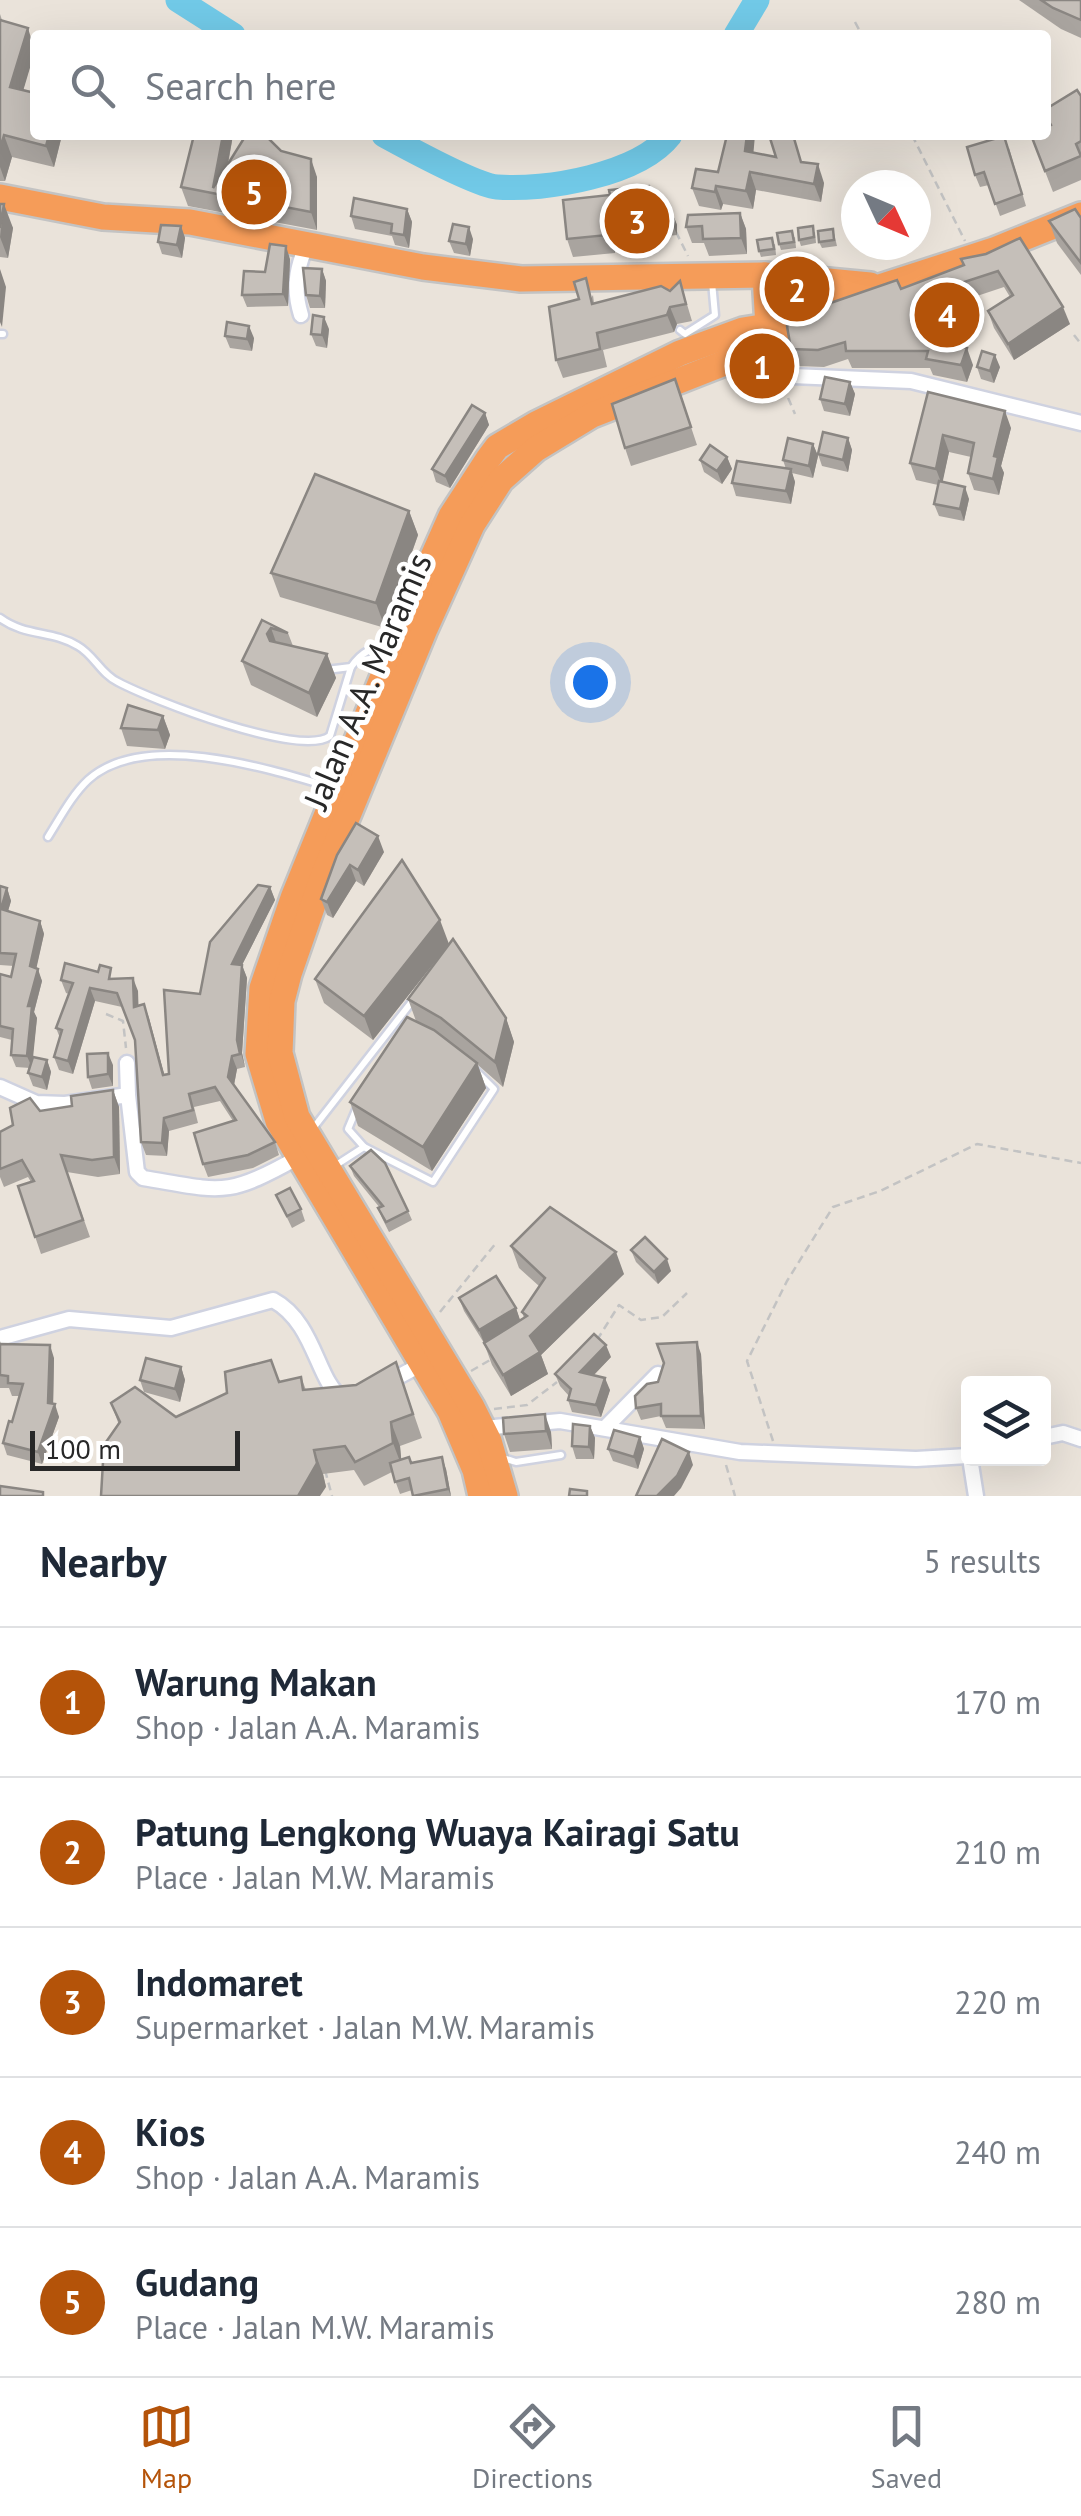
<!DOCTYPE html>
<meta charset="utf-8">
<style>
:root{--surface:#fff;--page:#f2f2f3;--text:#1f2937;--muted:#747a83;--line:#e0e1e3;--accent:#b45309}
body{margin:0;font-family:"PT Sans",sans-serif;background:var(--page);color:var(--text)}
.controls{position:absolute;right:30px;bottom:30px;display:grid;overflow:hidden;border-radius:10px;box-shadow:0 10px 40px #0002}
.controls button{width:90px;height:90px;display:grid;place-items:center;padding:0;border:0;border-bottom:2px solid var(--line);background:var(--surface);color:var(--text);font:50px sans-serif}
.compass{position:absolute;left:841px;top:170px;width:90px;height:90px;border-radius:50%;background:var(--surface);box-shadow:0 10px 40px #0002;rotate:134deg}
.scale{position:absolute;left:30px;bottom:25px;width:210px;box-sizing:border-box;padding-left:10px;border:5px solid #282828;border-top:0;font-size:28px;line-height:35px;white-space:nowrap;color:#282828;-webkit-text-stroke:8px #fff;paint-order:stroke}
.you{position:absolute;left:590px;top:682px;width:35px;height:35px;margin:-25px;border:8px solid #fff;border-radius:50%;background:#1a73e8;box-shadow:0 0 0 15px #1a73e833}
.badge{display:grid;place-items:center;width:65px;height:65px;border-radius:50%;background:var(--accent);color:#fff;font-size:32px;font-weight:700}
.pin{position:absolute;translate:-50% -50%;border:5px solid #fff;box-shadow:0 2px 10px #0006}
.list{margin:0;padding:0;list-style:none}
h2{display:flex;justify-content:space-between;align-items:center;height:130px;margin:0;padding:0 40px;font-size:42px}
h2 small{font-size:32px;font-weight:400;color:var(--muted)}
.list li{display:grid;grid-template-columns:65px 1fr auto;gap:30px;align-items:center;box-sizing:border-box;height:150px;padding:0 40px;border-top:2px solid var(--line)}
.list b{display:block;font-size:38px;white-space:nowrap}
.list p{margin:0;font-size:32px;white-space:nowrap;color:var(--muted)}
.list em{font-size:32px;font-style:normal;color:var(--muted)}
.icon{flex:none;width:55px;height:55px;fill:none;stroke:currentColor;stroke-width:2;stroke-linecap:round;stroke-linejoin:round}
.map{position:relative;flex:none;width:1081px;height:1496px;overflow:hidden}
.search{position:absolute;background:var(--surface);box-shadow:0 10px 40px #0002;left:30px;right:30px;top:30px;height:110px;display:flex;align-items:center;gap:25px;box-sizing:border-box;padding:0 35px;border-radius:10px;color:var(--muted);font-size:38px}
.sheet{height:880px;background:var(--surface)}
nav{display:flex;justify-content:space-around;align-items:center;box-sizing:border-box;height:140px;border-top:2px solid var(--line);background:var(--surface);font-size:28px;color:var(--muted)}
nav a{display:grid;justify-items:center;gap:5px}
nav .on{color:var(--accent)}
.map>svg:first-child{display:block}
</style>
<div class="map">
<svg width="1081" height="1496" viewBox="0 0 1081 1496">
<rect width="100%" height="100%" fill="#eae3da"/>
<path fill="#b1de98" d="M767,278L840,290L770,323Z"/>
<g fill="none" stroke-linecap="round" stroke-linejoin="round">
<g stroke="#71c9e7" stroke-width="25">
<path d="M178,0L233,35"/>
<path d="M736,35L757,0"/>
<path d="M384,135C406,147 475,185 497,187C545,191 639,175 670,135"/>
</g>
<g stroke="#cfd2e0" stroke-width="11">
<g id="lane">
<path d="M680,330L685,334L715,315L712,282"/>
<path d="M0,334H3"/>
<path d="M0,618C26,637 52,630 78,646C94,655 101,674 118,682C152,700 300,758 330,736L351,667"/>
<path d="M326,670L351,667C362,652 370,647 389,648"/>
<path d="M48,837C60,818 72,795 88,780C144,729 270,769 333,788"/>
<path d="M311,1131L414,999"/>
<path d="M364,1147L433,1182L494,1089L475,1070"/>
<path d="M333,1167L364,1147L348,1129L356,1110"/>
<path d="M500,1457L516,1462L561,1455"/>
</g>
</g>
<g stroke="#cfd2e0" stroke-width="19">
<g id="street">
<path d="M301,315C293,289 296,269 307,244"/>
<path d="M759,340L792,376L911,381L1081,423"/>
<path d="M127,1063L128,1095"/>
<path d="M0,1087L36,1103L65,1104L128,1095L137,1172L143,1178C222,1191 225,1198 297,1158"/>
<path d="M0,1338L69,1319L171,1328L273,1300C316,1323 317,1384 343,1398"/>
<path d="M385,1384L422,1364"/>
<path d="M483,1428L560,1421L740,1452L916,1459L968,1456"/>
<path d="M605,1428L658,1374"/>
<path d="M1044,1437L1063,1433L1081,1439"/>
<path d="M970,1458L976,1496"/>
</g>
</g>
<g stroke="#c3c3c3" stroke-width="30">
<g id="highway">
<path d="M0,197L103,217L190,222L423,267L521,279L765,275L870,285"/>
<path d="M765,275L768,327"/>
<path d="M481,1496L475,1470L450,1411L278,1121L258,1054L262,988L293,898L418,590L451,516L488,459L497,447L536,424L680,353L743,330L787,323"/>
<path d="M505,1496L489,1441L472,1407L297,1117L280,1053L282,1001L289,974L323,876L425,629L472,525L501,480L536,449L592,415L737,358L821,306L994,250L1081,215"/>
</g>
</g>
<g stroke="#c3c3c3" stroke-width="2.5" stroke-dasharray="8 5" stroke-linecap="butt">
<path d="M855,22L862,35"/>
<path d="M912,135L965,241"/>
<path d="M676,232L688,256"/>
<path d="M1074,335L1081,344"/>
<path d="M783,386L795,414"/>
<path d="M106,1014L123,1021L126,1048"/>
<path d="M440,1312L496,1243"/>
<path d="M597,1340L619,1305L641,1320L662,1317L687,1293"/>
<path d="M471,1371L490,1360"/>
<path d="M494,1409L527,1405L557,1382"/>
<path d="M773,1441L747,1361L787,1281L833,1207L880,1191L977,1144L1081,1163"/>
<path d="M726,1465L735,1496"/>
<path d="M325,1470L332,1496"/>
</g>
<use href="#lane" stroke="#fff" stroke-width="6"/>
<use href="#street" stroke="#fff" stroke-width="14"/>
<use href="#highway" stroke="#f59c59" stroke-width="25"/>
</g>
<g fill="#a9a49f">
<path d="M1019,0H1081V38L1061,29Z"/>
<path d="M0,14L2,20L35,48L23,90L35,135H62L54,167L12,157L5,181H0Z"/>
<path d="M1081,96V180L1053,192L1031,135L1048,127L1046,120V109Z"/>
<path d="M194,135H233L228,165L281,151L317,177V230L188,206L181,187Z"/>
<path d="M1009,148L1026,206L1000,216L989,185L980,187L975,175Z"/>
<path d="M753,153L802,162L824,183L821,202L756,190L753,209L723,204L721,210L699,206L692,188Z"/>
<path d="M610,195L656,203V207H670L677,225V235L614,242L615,253L573,257L567,239Z"/>
<path d="M0,204L13,228L8,258L0,257Z"/>
<path d="M407,209L412,222L409,248L395,245L392,236L355,229L351,216Z"/>
<path d="M740,213L746,229L747,254L709,256L704,243H692L686,227Z"/>
<path d="M1081,218V275L1057,243L1049,221Z"/>
<path d="M181,226L185,238L182,258L162,254L158,242Z"/>
<path d="M833,229L837,246L822,248L819,242Z"/>
<path d="M815,232L816,243L801,246L799,240Z"/>
<path d="M795,237L796,248L781,250L779,244Z"/>
<path d="M473,239L470,256L454,253L449,241Z"/>
<path d="M775,244L776,255L761,257L759,251Z"/>
<path d="M986,254L1070,324L1014,360L994,328L988,311L1010,297L1004,287L968,299L978,328L944,341L973,365L967,382L933,375L930,368H852L848,359L824,367L797,366L791,349L901,289L964,265Z"/>
<path d="M290,259L288,306L247,307L242,295L265,272Z"/>
<path d="M322,269L326,281L325,308H310L306,295Z"/>
<path d="M680,281L692,321L677,324L674,332L603,350L607,367L563,378L556,360L593,295L594,303L670,291Z"/>
<path d="M329,329L327,348L316,346L311,334Z"/>
<path d="M225,336L254,338L252,351L230,348Z"/>
<path d="M748,355L770,363L774,375L756,381Z"/>
<path d="M977,367H1000L994,383L981,379Z"/>
<path d="M675,379L697,445L631,466L625,448Z"/>
<path d="M850,382L855,394L850,416L824,411L820,399Z"/>
<path d="M928,392L1011,428L1001,466L1004,473L999,495L974,490L968,473L971,457L949,452L942,482L969,499L964,521L939,516L934,504L938,485L916,480L910,463Z"/>
<path d="M485,413L489,425L450,488L436,482L432,469Z"/>
<path d="M848,438L852,450L848,472L822,466L818,454Z"/>
<path d="M813,444L818,456L813,478L792,473L795,482L791,504L736,496L732,483L786,469L783,460Z"/>
<path d="M727,457L732,469L722,484L704,472L700,460Z"/>
<path d="M409,511L418,535L385,628L280,597L271,573Z"/>
<path d="M262,620L288,633L293,646L327,654L336,678L317,717L251,685L242,661Z"/>
<path d="M163,716L170,735L165,749L127,746L121,728Z"/>
<path d="M384,852L364,886L356,881L333,918L327,915L321,899L337,855Z"/>
<path d="M0,886L7,888L11,901L8,911L40,921L44,934L36,968L42,981L34,1012L37,1018L32,1060H47L51,1072L47,1090L33,1086L28,1073L30,1068L16,1067L11,1055L12,1040L0,1037V974L11,977L14,966L0,965Z"/>
<path d="M270,887L275,900L242,965L247,978L242,1053L245,1067L237,1069L234,1085L275,1142L279,1155L253,1168L208,1177L203,1164L233,1121L220,1101L194,1107L198,1123L169,1131L167,1156L146,1155L141,1142L135,1041L122,1007L95,1001L73,1074L59,1070L54,1057L60,1038L56,1028L69,994L66,993L61,980L115,978L138,991V1006L144,1004L164,1075L169,1074L200,994Z"/>
<path d="M449,944L506,1018L514,1042L503,1087L478,1065L486,1088L432,1171L358,1126L350,1102L416,1021L408,999L440,955L373,1040L324,1003L315,979Z"/>
<path d="M113,1065V1086L92,1089L88,1077Z"/>
<path d="M113,1090L119,1107L120,1174L98,1177L67,1172L90,1237L41,1254L18,1186L31,1182L28,1177L4,1187L0,1177V1132L40,1111L72,1106Z"/>
<path d="M350,1166L408,1211L412,1220L389,1232L382,1218L378,1208H380L354,1176Z"/>
<path d="M276,1195L301,1209L305,1221L292,1228Z"/>
<path d="M511,1246L624,1274L541,1355L548,1374L511,1396L492,1365L484,1343L524,1318L522,1312L539,1286L519,1268Z"/>
<path d="M631,1250L671,1271L658,1284L636,1262Z"/>
<path d="M459,1298L516,1308L520,1320L484,1343L464,1311Z"/>
<path d="M0,1341L1,1344L54,1358L53,1404L59,1417L42,1464L7,1455L3,1443L12,1422L19,1396H12L9,1388H0Z"/>
<path d="M701,1354L705,1429L666,1428L661,1416L641,1420L636,1408L658,1382Z"/>
<path d="M611,1357L594,1375L610,1390L601,1417L572,1412L568,1400L569,1396L560,1386L555,1374Z"/>
<path d="M396,1362L422,1438L400,1446L401,1460L411,1463L446,1469L451,1496H413L412,1490L400,1494L392,1472L364,1486L354,1470L323,1474L326,1487L119,1425L111,1403L176,1417L279,1382L301,1377L306,1390L356,1385Z"/>
<path d="M181,1367L185,1380L180,1402L144,1392L140,1380Z"/>
<path d="M503,1418L551,1432L552,1449L510,1452L504,1434Z"/>
<path d="M590,1426L595,1438L594,1459H576L572,1446Z"/>
<path d="M640,1437L644,1449L638,1469L613,1461L608,1449Z"/>
</g>
<g fill="#8a8682">
<path d="M28,28L35,51L18,108L10,87Z"/>
<path d="M4,135L12,157L5,181L0,167V150Z"/>
<path d="M49,135H62L54,167L46,146Z"/>
<path d="M223,135H233L222,195L213,188Z"/>
<path d="M747,135H755L752,169L745,151Z"/>
<path d="M311,159L317,177V230L311,212Z"/>
<path d="M818,164L824,183L821,202L814,184Z"/>
<path d="M750,172L756,190L753,209L746,191Z"/>
<path d="M649,186L656,203L658,219L652,208Z"/>
<path d="M716,186L723,204L721,210L715,192Z"/>
<path d="M4,204L13,228L8,258L0,237Z"/>
<path d="M670,207L677,225V235L670,218Z"/>
<path d="M407,209L412,222L409,248L404,235Z"/>
<path d="M740,213L746,229L747,254L741,238Z"/>
<path d="M607,225L614,242L615,253L608,235Z"/>
<path d="M181,226L185,238L182,258L177,245Z"/>
<path d="M469,227L473,239L470,256L466,244Z"/>
<path d="M286,246L290,259L288,306L283,294Z"/>
<path d="M0,269L6,287L2,327L0,322Z"/>
<path d="M322,269L326,281L325,308L320,296Z"/>
<path d="M670,307L677,324L674,332L667,315Z"/>
<path d="M1063,307L1070,324L1014,360L1008,344Z"/>
<path d="M324,317L329,329L327,348L322,335Z"/>
<path d="M249,326L254,338L252,351L247,339Z"/>
<path d="M967,348L973,365L967,382L961,365Z"/>
<path d="M995,355L1000,367L994,383L990,371Z"/>
<path d="M850,382L855,394L850,416L845,404Z"/>
<path d="M1005,411L1011,428L1001,466L1004,473L999,495L993,479L994,456Z"/>
<path d="M485,413L489,425L450,488L445,476Z"/>
<path d="M943,435L949,452L942,485L936,469Z"/>
<path d="M848,438L852,450L848,472L843,460Z"/>
<path d="M813,444L818,456L813,478L809,466Z"/>
<path d="M727,457L732,469L722,484L717,471Z"/>
<path d="M791,469L795,482L791,504L786,491Z"/>
<path d="M965,487L969,499L964,521L960,509Z"/>
<path d="M409,511L418,535L385,628L376,603Z"/>
<path d="M271,628L280,653L275,658L267,634Z"/>
<path d="M327,654L336,678L317,717L309,693Z"/>
<path d="M163,716L170,735L165,749L158,730Z"/>
<path d="M378,836L384,852L364,886L358,870Z"/>
<path d="M350,865L356,881L333,918L327,902Z"/>
<path d="M270,887L275,900L242,965L247,978L242,1053L245,1067L237,1040L232,964Z"/>
<path d="M7,888L11,901L5,921L1,909Z"/>
<path d="M440,920L449,944L373,1040L364,1016Z"/>
<path d="M40,921L44,934L34,979L30,966Z"/>
<path d="M38,969L42,981L34,1012L37,1018L32,1068L27,1056L28,1006Z"/>
<path d="M133,978L138,991L139,1021L134,1007Z"/>
<path d="M90,988L95,1001L73,1074L68,1061Z"/>
<path d="M144,1004L149,1018L168,1088L163,1075Z"/>
<path d="M506,1018L514,1042L503,1087L495,1062Z"/>
<path d="M108,1053L113,1065V1086L108,1074Z"/>
<path d="M232,1056L237,1069L233,1090L228,1077Z"/>
<path d="M47,1060L51,1072L47,1090L42,1077Z"/>
<path d="M477,1063L486,1088L432,1171L423,1147Z"/>
<path d="M113,1090L119,1107L120,1174L114,1157Z"/>
<path d="M164,1118L169,1131L167,1156L162,1143Z"/>
<path d="M616,1252L624,1274L541,1355L548,1374L511,1396L503,1375L530,1336Z"/>
<path d="M667,1259L671,1271L658,1284L654,1272Z"/>
<path d="M516,1308L520,1320L484,1343L479,1330Z"/>
<path d="M697,1342L701,1354L705,1429L701,1416Z"/>
<path d="M50,1345L54,1358L53,1411L55,1404L59,1417L42,1464L38,1452L48,1403Z"/>
<path d="M606,1345L611,1357L585,1384L580,1372Z"/>
<path d="M181,1367L185,1380L180,1402L175,1389Z"/>
<path d="M605,1378L610,1390L601,1417L596,1405Z"/>
<path d="M545,1414L551,1432L552,1449L546,1431Z"/>
<path d="M391,1422L400,1446L402,1467L393,1443Z"/>
<path d="M590,1426L595,1438L594,1459L589,1447Z"/>
<path d="M640,1437L644,1449L638,1469L634,1457Z"/>
<path d="M314,1450L323,1474L326,1487L320,1496H298Z"/>
<path d="M689,1452L693,1465L681,1488L674,1496H657Z"/>
<path d="M442,1457L446,1469L451,1496L448,1489Z"/>
</g>
<g fill="#c5bfb9" stroke="#8a8682" stroke-width="2.5">
<path d="M1041,0H1081V20L1053,8Z"/>
<path d="M0,20L28,28L10,87L35,93V135H49L46,146L4,135L0,150Z"/>
<path d="M1077,90L1081,96V141L1076,144L1081,156L1045,171L1031,135H1046V128L1051,125L1046,116V109Z"/>
<path d="M194,135H223L213,188L246,135H265L281,151L311,159V212L181,187Z"/>
<path d="M727,135H747L745,151L776,157L769,135H793L801,162L818,164L814,184L750,172L746,191L716,186L715,192L692,188L696,169L718,172Z"/>
<path d="M1004,136L1022,194L995,204L984,172L975,175L967,147Z"/>
<path d="M649,186L652,208L670,207V218L607,225L608,235L567,239L563,200L610,195L609,190Z"/>
<path d="M354,198L407,209L404,235L391,233L392,224L351,216Z"/>
<path d="M0,204H4L0,228Z"/>
<path d="M1075,209L1081,218V263L1049,221Z"/>
<path d="M740,213L741,238L703,239L702,226L686,227L688,215Z"/>
<path d="M453,224L469,227L466,244L449,241Z"/>
<path d="M161,225L181,226L177,245L158,242Z"/>
<path d="M813,226L814,237L799,240L798,228Z"/>
<path d="M833,229L834,240L819,242L818,231Z"/>
<path d="M792,231L794,242L779,244L777,233Z"/>
<path d="M772,238L774,249L759,251L757,240Z"/>
<path d="M1020,238L1063,307L1008,344L988,311L1013,295L998,271L961,283L972,311L918,332L967,348L961,365L926,359L928,351H846L845,342L818,350L791,349L787,326L816,308L897,280L901,289L964,265L961,259L986,254Z"/>
<path d="M270,244L286,246L283,294L242,295L244,271L265,272Z"/>
<path d="M303,268L322,269L320,296L306,295Z"/>
<path d="M586,278L592,304L661,286L670,291L680,281L686,304L670,307L667,315L597,333L600,349L556,360L549,307L579,299L574,282Z"/>
<path d="M313,315L324,317L322,335L311,334Z"/>
<path d="M227,322L249,326L247,339L225,336Z"/>
<path d="M759,348L770,363L752,368L748,355Z"/>
<path d="M982,351L995,355L990,371L977,367Z"/>
<path d="M825,377L850,382L845,404L820,399Z"/>
<path d="M675,379L691,427L625,448L612,404Z"/>
<path d="M928,392L1005,411L994,456L998,457L993,479L968,473L974,443L943,435L936,469L910,463Z"/>
<path d="M472,405L485,413L445,476L432,469Z"/>
<path d="M823,432L848,438L843,460L818,454Z"/>
<path d="M788,438L813,444L809,466L783,460Z"/>
<path d="M710,445L727,457L717,471L700,460Z"/>
<path d="M737,461L791,469L786,491L732,483Z"/>
<path d="M315,474L409,511L376,603L271,573Z"/>
<path d="M939,481L965,487L960,509L934,504Z"/>
<path d="M262,620L288,633L271,628L267,634L270,641L327,654L309,693L242,661Z"/>
<path d="M128,705L163,716L158,730L121,728Z"/>
<path d="M356,823L378,836L358,870L350,865L327,902L321,899L337,855Z"/>
<path d="M402,860L440,920L364,1016L315,979Z"/>
<path d="M258,885L270,887L232,964L242,965L237,1040L240,1054L232,1056L228,1077L275,1142L248,1155L203,1164L194,1133L236,1120L215,1087L189,1094L193,1110L164,1118L162,1143L141,1142L135,1040L117,993L90,988L68,1061L54,1057L62,1030L56,1028L73,983L61,980L65,963L98,972L100,965L111,968L109,979L133,978L134,1007L144,1004L163,1075L169,1074L164,990L200,994L210,942Z"/>
<path d="M0,886L7,888L1,909L40,921L30,966L38,969L28,1006H32L27,1056L11,1055L13,1029L0,1026V974L11,977L16,954L0,953Z"/>
<path d="M453,939L506,1018L495,1062L441,1018L408,999Z"/>
<path d="M407,1017L434,1030L477,1063L423,1147L350,1102Z"/>
<path d="M108,1053V1074L88,1077L87,1054Z"/>
<path d="M33,1057L47,1060L42,1077L28,1073Z"/>
<path d="M113,1090L114,1157L92,1160L61,1155L83,1220L35,1237L18,1186L34,1181L22,1160L0,1169V1132L13,1125L10,1108L30,1098L40,1111L72,1106L71,1096Z"/>
<path d="M371,1150L385,1163L408,1211L386,1222L378,1208L383,1206L350,1166Z"/>
<path d="M290,1188L301,1209L287,1216L276,1195Z"/>
<path d="M550,1207L616,1252L530,1336L540,1352L503,1375L484,1343L527,1316L522,1312L545,1278L511,1246Z"/>
<path d="M645,1237L667,1259L654,1272L631,1250Z"/>
<path d="M496,1276L516,1308L479,1330L459,1298Z"/>
<path d="M594,1334L606,1345L580,1372L605,1378L596,1405L568,1400L571,1389L555,1374Z"/>
<path d="M697,1342L701,1416H661V1404L636,1408L635,1396L647,1384L658,1382L664,1363L657,1344Z"/>
<path d="M0,1344L50,1345L48,1403L55,1404L38,1452L3,1443L9,1421L12,1422L23,1384L8,1383V1376L0,1375Z"/>
<path d="M146,1358L181,1367L175,1389L140,1380Z"/>
<path d="M271,1360L279,1382L301,1377L303,1390L356,1385L396,1362L413,1414L391,1422L393,1443L355,1462L345,1446L314,1450L317,1463L298,1496H101L104,1445L120,1422L111,1403L135,1387L176,1417L227,1393L225,1372Z"/>
<path d="M545,1414L546,1431L504,1434L503,1418Z"/>
<path d="M573,1424L590,1426L589,1447L572,1446Z"/>
<path d="M614,1430L640,1437L634,1457L608,1449Z"/>
<path d="M662,1439L689,1452L677,1476L657,1496H636Z"/>
<path d="M409,1457L411,1463L442,1457L448,1489L413,1496L409,1478L395,1482L390,1463Z"/>
<path d="M0,1486L43,1492V1496H0Z"/>
<path d="M570,1489L587,1491V1496H569Z"/>
</g>
<g text-anchor="middle" stroke-width="10" stroke-linejoin="round" paint-order="stroke">
<g font-size="35" fill="#282828" stroke="#fff">
<text transform="translate(368 681) rotate(-67)" y="12">Jalan A.A. Maramis</text>
</g>
</g>
</svg>
<div class="controls">
<button><svg class="icon" aria-label="layers" viewBox="0 0 24 24"><path d="M12 4l9 5-9 5-9-5zM3 14l9 5 9-5"/></svg></button>
</div>
<svg class="compass" viewBox="-18 -18 36 36"><path d="M0-13l5 13h-10z" fill="#e53935"/><path d="M0 13l5-13h-10z" fill="#747a83"/></svg>
<div class="scale">100 m</div>
<div class="you"></div>
<div class="pin badge" style="left:762px;top:366px">1</div>
<div class="pin badge" style="left:797px;top:289px">2</div>
<div class="pin badge" style="left:637px;top:221px">3</div>
<div class="pin badge" style="left:947px;top:315px">4</div>
<div class="pin badge" style="left:254px;top:192px">5</div>
<div class="search"><svg class="icon" aria-label="search" viewBox="0 0 24 24"><circle cx="10" cy="10" r="6"/><path d="M15 15l6 6"/></svg>Search here</div>
</div>
<section class="sheet">
<h2>Nearby<small>5 results</small></h2>
<ul class="list">
<li><span class="badge">1</span><div><b>Warung Makan</b><p>Shop · Jalan A.A. Maramis</p></div><em>170 m</em></li>
<li><span class="badge">2</span><div><b>Patung Lengkong Wuaya Kairagi Satu</b><p>Place · Jalan M.W. Maramis</p></div><em>210 m</em></li>
<li><span class="badge">3</span><div><b>Indomaret</b><p>Supermarket · Jalan M.W. Maramis</p></div><em>220 m</em></li>
<li><span class="badge">4</span><div><b>Kios</b><p>Shop · Jalan A.A. Maramis</p></div><em>240 m</em></li>
<li><span class="badge">5</span><div><b>Gudang</b><p>Place · Jalan M.W. Maramis</p></div><em>280 m</em></li>
</ul>
</section>
<nav>
<a class="on"><svg class="icon" aria-label="map" viewBox="0 0 24 24"><path d="M3 6l6-2 6 2 6-2v14l-6 2-6-2-6 2zM9 4v14M15 6v14"/></svg>Map</a>
<a><svg class="icon" aria-label="directions" viewBox="0 0 24 24"><path d="M12 3l9 9-9 9-9-9zM9 14v-3h6M13 9l2 2-2 2"/></svg>Directions</a>
<a><svg class="icon" aria-label="saved" viewBox="0 0 24 24"><path d="M7 4h10v16l-5-4-5 4z"/></svg>Saved</a>
</nav>
